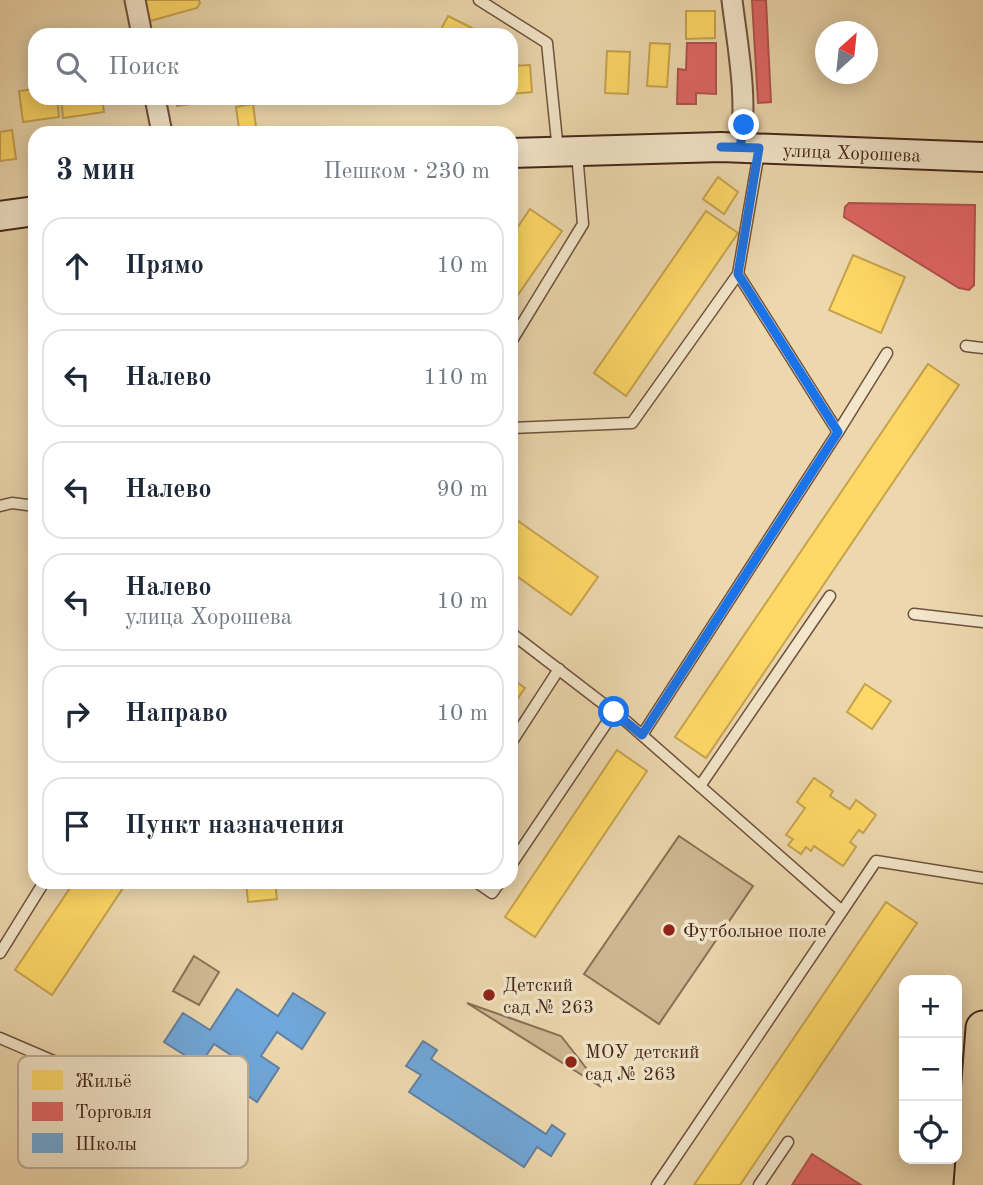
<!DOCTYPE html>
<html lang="ru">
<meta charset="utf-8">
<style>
:root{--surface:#fff;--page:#f6f6f7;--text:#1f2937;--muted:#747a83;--line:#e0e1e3}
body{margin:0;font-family:"Old Standard TT",serif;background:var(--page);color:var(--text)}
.controls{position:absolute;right:21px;bottom:21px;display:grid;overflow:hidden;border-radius:14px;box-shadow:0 4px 18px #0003}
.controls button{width:63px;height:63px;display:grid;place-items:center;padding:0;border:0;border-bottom:2px solid var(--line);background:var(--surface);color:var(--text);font:35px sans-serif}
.compass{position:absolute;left:815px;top:21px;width:63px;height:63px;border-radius:50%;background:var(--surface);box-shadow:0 4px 18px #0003;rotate:27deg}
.stop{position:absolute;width:21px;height:21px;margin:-16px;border:5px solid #1a73e8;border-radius:50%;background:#fff}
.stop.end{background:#1a73e8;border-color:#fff;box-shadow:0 2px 7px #0008}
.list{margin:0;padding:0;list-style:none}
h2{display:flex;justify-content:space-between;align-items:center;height:91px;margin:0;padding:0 28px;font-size:30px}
h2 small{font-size:23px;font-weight:400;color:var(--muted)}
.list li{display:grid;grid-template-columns:46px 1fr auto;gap:21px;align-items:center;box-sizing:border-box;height:98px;margin:0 14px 14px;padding:0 14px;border:2px solid var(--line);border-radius:21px}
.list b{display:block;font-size:26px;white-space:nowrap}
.list p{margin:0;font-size:23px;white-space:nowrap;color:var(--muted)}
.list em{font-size:23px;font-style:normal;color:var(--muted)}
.icon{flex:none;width:38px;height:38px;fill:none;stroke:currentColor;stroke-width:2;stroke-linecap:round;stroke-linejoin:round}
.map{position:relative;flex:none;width:983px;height:1185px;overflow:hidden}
.search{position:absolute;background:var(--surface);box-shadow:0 4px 18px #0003;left:28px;top:28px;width:490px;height:77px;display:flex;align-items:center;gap:18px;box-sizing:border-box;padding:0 24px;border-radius:21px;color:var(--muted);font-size:26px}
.panel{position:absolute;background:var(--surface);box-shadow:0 4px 18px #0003;left:28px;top:126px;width:490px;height:763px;border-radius:21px}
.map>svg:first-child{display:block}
</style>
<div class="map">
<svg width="983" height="1185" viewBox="0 0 983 1185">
<rect width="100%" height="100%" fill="#edd8ae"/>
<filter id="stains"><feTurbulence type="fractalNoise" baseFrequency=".00286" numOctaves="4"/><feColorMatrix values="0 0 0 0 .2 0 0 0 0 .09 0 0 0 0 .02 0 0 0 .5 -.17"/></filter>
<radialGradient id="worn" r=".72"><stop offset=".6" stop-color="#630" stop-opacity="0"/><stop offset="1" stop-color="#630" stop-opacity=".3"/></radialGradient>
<g fill="#d0ba95" stroke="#8a7057" stroke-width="2">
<path d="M679,836L753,886L659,1024L584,974Z"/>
<path d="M194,956L219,972L199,1005L173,991Z"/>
<path d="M467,1003L561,1036L601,1087Z"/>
</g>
<g fill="#ffd966" stroke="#c7a34f" stroke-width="2">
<path d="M144,0H199L200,3L197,8L150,21Z"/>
<path d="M686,11H715V38L686,39Z"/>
<path d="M448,16L478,31L476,35H438Z"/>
<path d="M650,43L670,44L667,87L647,86Z"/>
<path d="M607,51L630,52L628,94L605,93Z"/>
<path d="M530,65L532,92L511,94V66Z"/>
<path d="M35,89V98H57L59,117L23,122L19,91Z"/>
<path d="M61,98H102L104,112L63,118Z"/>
<path d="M176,98H217V100L177,106Z"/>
<path d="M253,104L256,127L239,129L236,107Z"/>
<path d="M12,130L16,159L0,161V132Z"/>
<path d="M718,177L738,192L724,214L703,199Z"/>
<path d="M530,209L562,231L511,305V237Z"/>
<path d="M706,211L738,233L626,396L594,373Z"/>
<path d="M853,255L905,277L881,333L829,310Z"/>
<path d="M928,364L959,385L706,758L675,737Z"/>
<path d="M511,516L598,577L571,615L511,572Z"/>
<path d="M511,678L525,688L511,708Z"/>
<path d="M865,684L891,701L872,729L847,712Z"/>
<path d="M617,750L647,771L535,937L505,917Z"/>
<path d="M814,778L833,791L830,796L850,809L856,800L876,815L863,833L859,830L850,842L856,847L843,866L814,846L811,851L806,847L801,854L788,845L793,839L786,835L805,808L797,802Z"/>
<path d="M74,882H127L52,995L15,970Z"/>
<path d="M246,882H275L277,899L248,902Z"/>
<path d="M886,902L917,923L740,1185H694Z"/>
</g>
<g fill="#e06666" stroke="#b2524f" stroke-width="2">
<path d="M752,0H766L771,102L758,103Z"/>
<path d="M687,43H716V94L696,93V104H677L678,69L686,70Z"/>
<path d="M849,203L975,205L974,285L969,290L959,288L844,217L845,207Z"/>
<path d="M812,1154L861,1185H792Z"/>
</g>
<g fill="#6fa8dc" stroke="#6281a2" stroke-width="2">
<path d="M237,989L278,1016L293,993L325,1013L302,1049L277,1032L261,1056L279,1068L257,1102L224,1080L237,1059L214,1044L200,1065L164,1042L183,1013L210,1030Z"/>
<path d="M423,1041L437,1050L431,1059L546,1134L552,1125L565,1134L551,1156L537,1147L524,1167L409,1092L421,1075L406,1066Z"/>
</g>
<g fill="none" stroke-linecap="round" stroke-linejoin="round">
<g stroke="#6f523e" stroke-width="13">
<g id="service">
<path d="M479,0L547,43L558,151"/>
<path d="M511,342L583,224L577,153"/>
<path d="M966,346L983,348"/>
<path d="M511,428L632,423L738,274"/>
<path d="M838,432L887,353"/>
<path d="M0,506L12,503L35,506"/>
<path d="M914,614L983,622"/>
<path d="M511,633L627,722L842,911"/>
<path d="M642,735L838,432L738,274L759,152"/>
<path d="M511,743L559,669"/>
<path d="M700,786L830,596"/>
<path d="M511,865L614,712"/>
<path d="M476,882L492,893L500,882"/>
<path d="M0,953L44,882"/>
<path d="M0,1038L228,1136"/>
<path d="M657,1185L876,861L983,878"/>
<path d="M759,1185L788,1142"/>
</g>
</g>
<g stroke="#6f523e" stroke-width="23">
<g id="minor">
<path d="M135,0L142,35"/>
<path d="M155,98L162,133"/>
<path d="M729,147H740C748,99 738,49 732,0"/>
</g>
</g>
<g stroke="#452519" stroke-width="32">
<g id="secondary">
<path id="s1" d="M511,153L721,147L983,157"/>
<path d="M0,216L35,211"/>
</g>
</g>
<g stroke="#452519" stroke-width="37">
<path id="trunk" d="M971,1185L983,1028"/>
</g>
<use href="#service" stroke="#f3e6ca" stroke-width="10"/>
<use href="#minor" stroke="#f3e6ca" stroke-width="19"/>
<use href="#secondary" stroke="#f3e6ca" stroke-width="28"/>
<use href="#trunk" stroke="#edd8ae" stroke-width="33"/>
</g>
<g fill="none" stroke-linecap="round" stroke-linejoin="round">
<path stroke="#1a73e8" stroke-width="9" d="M614,712L642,735L838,432L738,274L759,148L721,147H740L744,125"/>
</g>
<g fill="#8f2418" stroke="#f3e6ca" stroke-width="2.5">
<circle cx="669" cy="930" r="7"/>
<circle cx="489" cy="995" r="7"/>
<circle cx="571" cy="1062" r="7"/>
</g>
<g text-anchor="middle" stroke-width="7" stroke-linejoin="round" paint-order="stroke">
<g font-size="19" fill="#452519" stroke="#f3e6ca">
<text dy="7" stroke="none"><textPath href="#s1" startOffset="341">улица Хорошева</textPath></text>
</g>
<g font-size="19" fill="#452519" stroke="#f3e6ca" text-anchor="start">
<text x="683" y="937">Футбольное поле</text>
<text x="503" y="991">Детский<tspan x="503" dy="22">сад № 263</tspan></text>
<text x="585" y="1058">МОУ детский<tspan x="585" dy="22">сад № 263</tspan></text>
</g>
</g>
<rect x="18" y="1056" width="230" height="112" rx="10" fill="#f3e6ca" stroke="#bfac95" stroke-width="2"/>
<rect x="32" y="1070" width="31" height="20" fill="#ffd966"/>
<rect x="32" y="1102" width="31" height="19" fill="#e06666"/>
<rect x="32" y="1133" width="31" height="20" fill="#6fa8dc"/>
<g font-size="19" fill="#452519">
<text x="75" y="1087">Жильё</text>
<text x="75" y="1118">Торговля</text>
<text x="75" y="1150">Школы</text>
</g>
<rect width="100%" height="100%" filter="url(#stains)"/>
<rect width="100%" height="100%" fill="url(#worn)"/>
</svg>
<div class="controls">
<button>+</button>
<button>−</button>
<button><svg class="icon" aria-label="locate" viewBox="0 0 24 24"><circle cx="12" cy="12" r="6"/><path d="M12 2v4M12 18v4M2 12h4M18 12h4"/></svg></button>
</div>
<svg class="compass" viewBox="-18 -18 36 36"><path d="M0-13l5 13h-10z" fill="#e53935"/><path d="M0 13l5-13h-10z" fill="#747a83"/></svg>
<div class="stop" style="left:614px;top:712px"></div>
<div class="stop end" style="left:744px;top:125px"></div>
<div class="search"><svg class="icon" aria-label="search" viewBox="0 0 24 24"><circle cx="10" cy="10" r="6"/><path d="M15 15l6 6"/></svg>Поиск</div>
<section class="panel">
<h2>3 мин<small>Пешком · 230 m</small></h2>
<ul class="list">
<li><svg class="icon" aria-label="ahead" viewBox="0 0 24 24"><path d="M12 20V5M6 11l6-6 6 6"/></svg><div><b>Прямо</b></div><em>10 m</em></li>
<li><svg class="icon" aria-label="left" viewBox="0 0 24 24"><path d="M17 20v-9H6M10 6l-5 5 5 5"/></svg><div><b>Налево</b></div><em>110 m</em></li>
<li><svg class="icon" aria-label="left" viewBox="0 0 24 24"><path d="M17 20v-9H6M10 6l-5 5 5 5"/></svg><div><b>Налево</b></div><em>90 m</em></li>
<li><svg class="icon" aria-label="left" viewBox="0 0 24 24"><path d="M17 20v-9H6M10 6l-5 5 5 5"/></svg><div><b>Налево</b><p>улица Хорошева</p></div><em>10 m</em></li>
<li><svg class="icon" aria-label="right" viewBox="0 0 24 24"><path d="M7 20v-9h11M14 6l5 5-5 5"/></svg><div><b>Направо</b></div><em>10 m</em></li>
<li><svg class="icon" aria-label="arrive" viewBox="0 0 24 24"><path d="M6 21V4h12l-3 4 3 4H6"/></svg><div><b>Пункт назначения</b></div></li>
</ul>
</section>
</div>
